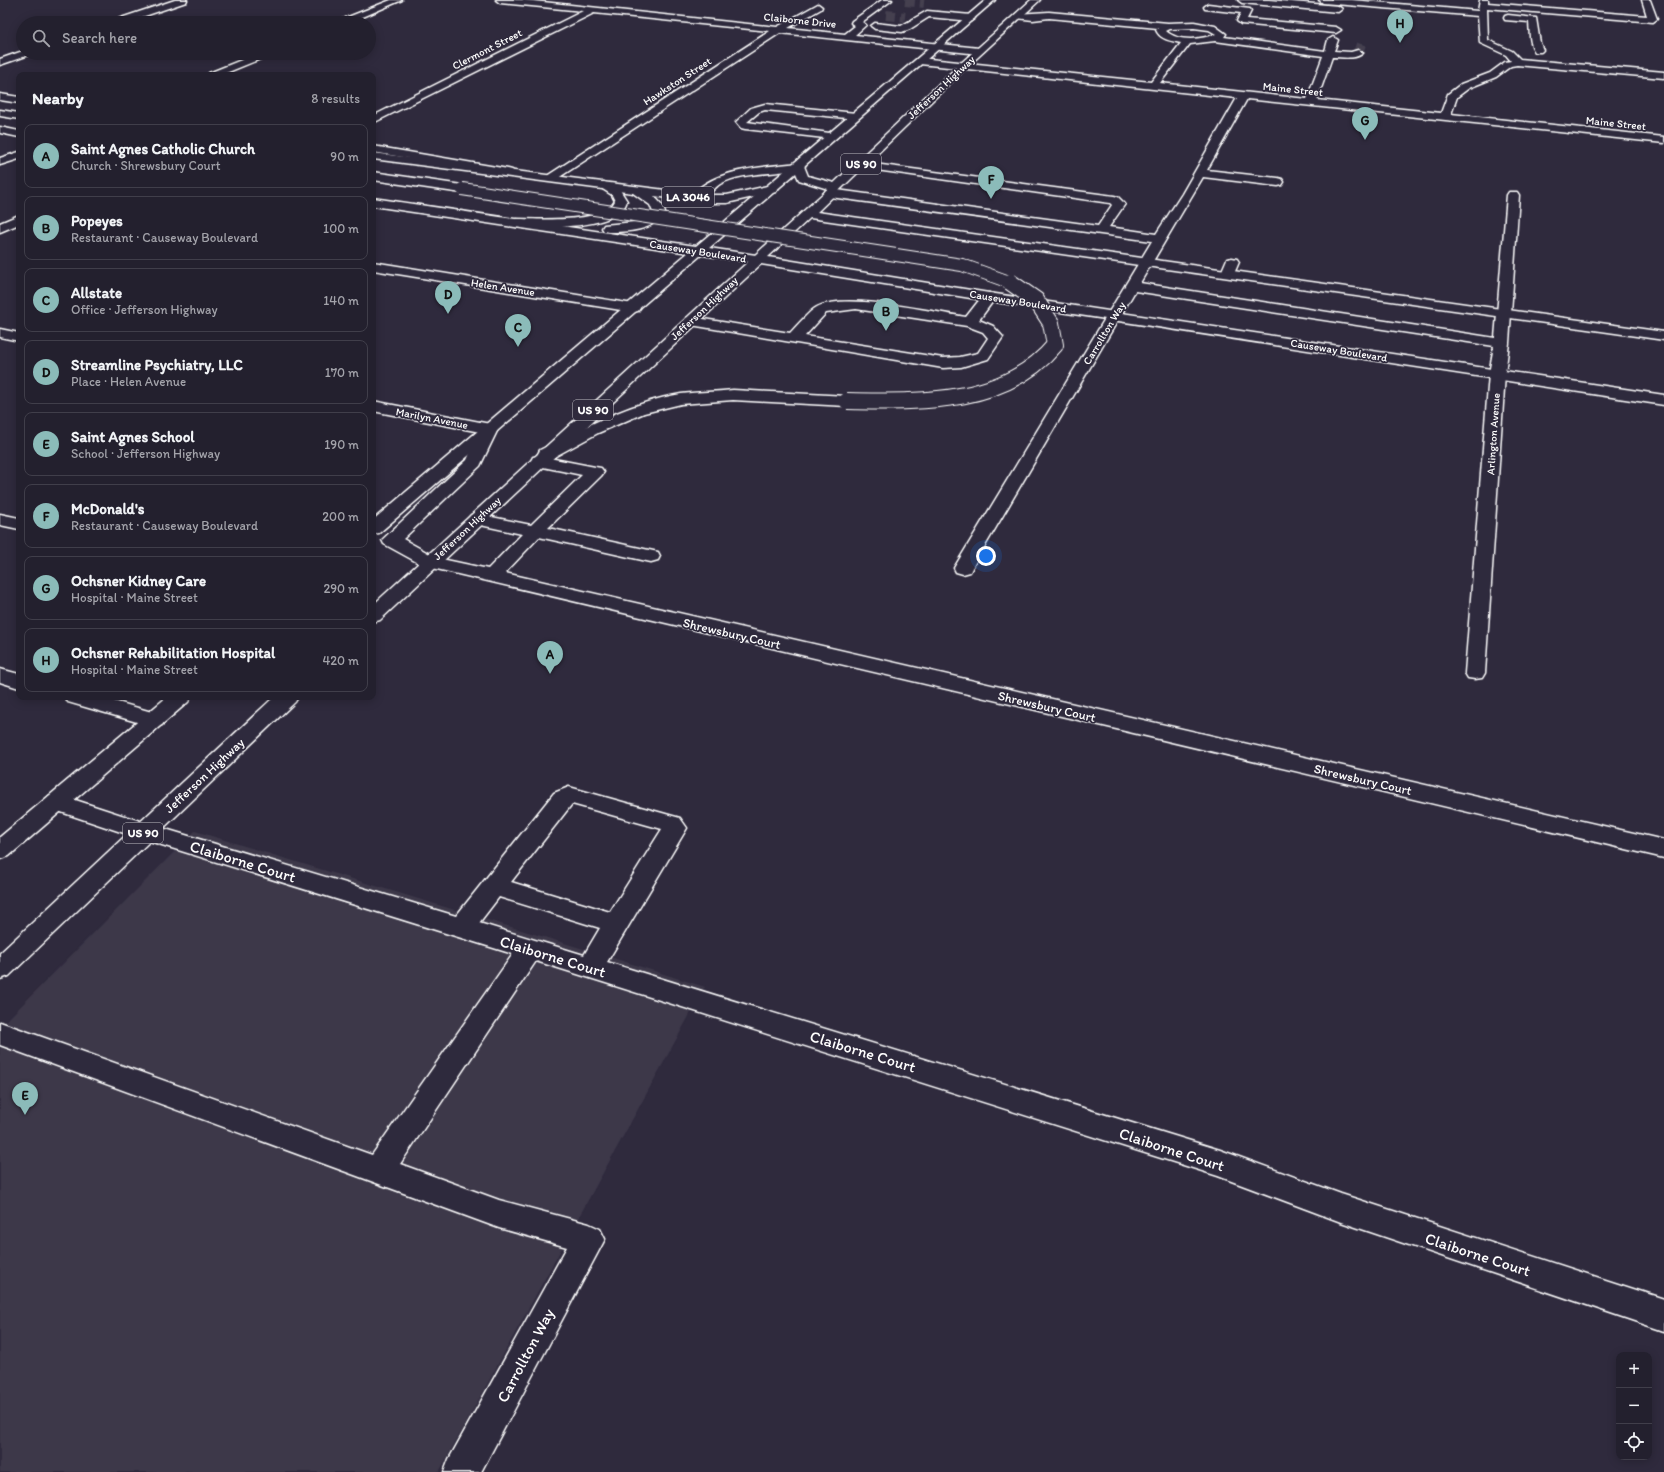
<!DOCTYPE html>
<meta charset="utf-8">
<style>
:root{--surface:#23202e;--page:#2b2836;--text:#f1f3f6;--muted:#a3a3aa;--line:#403e4a;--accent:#8bbbb9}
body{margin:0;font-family:Itim,sans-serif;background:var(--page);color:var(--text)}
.controls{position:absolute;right:12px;bottom:12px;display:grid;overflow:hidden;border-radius:8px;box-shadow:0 2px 10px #0003}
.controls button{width:36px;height:36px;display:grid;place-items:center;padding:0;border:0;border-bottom:1px solid var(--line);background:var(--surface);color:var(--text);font:20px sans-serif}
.you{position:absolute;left:986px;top:556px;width:14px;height:14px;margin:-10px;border:3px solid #fff;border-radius:50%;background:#1a73e8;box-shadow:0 0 0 6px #1a73e833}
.badge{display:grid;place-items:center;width:26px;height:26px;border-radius:50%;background:var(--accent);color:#111;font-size:13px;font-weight:700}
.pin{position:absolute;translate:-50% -33px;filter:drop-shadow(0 1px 2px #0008)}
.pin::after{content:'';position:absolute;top:21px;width:14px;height:12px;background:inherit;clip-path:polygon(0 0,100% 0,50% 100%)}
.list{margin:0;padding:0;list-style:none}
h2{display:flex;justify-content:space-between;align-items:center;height:52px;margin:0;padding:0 16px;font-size:17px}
h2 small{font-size:13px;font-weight:400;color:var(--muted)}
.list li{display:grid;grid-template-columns:26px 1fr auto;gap:12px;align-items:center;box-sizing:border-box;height:64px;margin:0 8px 8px;padding:0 8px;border:1px solid var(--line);border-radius:8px}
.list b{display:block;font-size:15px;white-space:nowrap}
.list p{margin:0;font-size:13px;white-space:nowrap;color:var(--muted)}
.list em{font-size:13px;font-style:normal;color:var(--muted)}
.icon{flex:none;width:22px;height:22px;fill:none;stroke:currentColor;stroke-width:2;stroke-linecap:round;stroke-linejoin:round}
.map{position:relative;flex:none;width:1664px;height:1472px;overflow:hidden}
.search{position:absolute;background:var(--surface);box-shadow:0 2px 10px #0003;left:16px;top:16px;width:360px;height:44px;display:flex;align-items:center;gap:10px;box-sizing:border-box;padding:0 14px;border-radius:22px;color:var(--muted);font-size:15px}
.panel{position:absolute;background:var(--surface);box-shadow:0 2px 10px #0003;left:16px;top:72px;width:360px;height:628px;border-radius:8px}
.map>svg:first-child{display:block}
</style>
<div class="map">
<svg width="1664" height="1472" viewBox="0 0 1664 1472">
<rect width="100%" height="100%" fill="#2f2a3d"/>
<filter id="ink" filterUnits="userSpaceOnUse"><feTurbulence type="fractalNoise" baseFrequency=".025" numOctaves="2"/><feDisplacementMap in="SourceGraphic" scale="8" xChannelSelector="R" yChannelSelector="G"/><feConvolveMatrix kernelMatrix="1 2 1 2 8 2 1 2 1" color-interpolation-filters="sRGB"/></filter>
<g filter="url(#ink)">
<path fill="#3c3749" d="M195,831L610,957L705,987L439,1472H0V1027Z"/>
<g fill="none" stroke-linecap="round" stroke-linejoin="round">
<g stroke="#443f50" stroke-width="10" stroke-dasharray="10 5" stroke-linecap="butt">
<path d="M905,1L924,3"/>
<path d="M886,15L905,17"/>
<path d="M1358,53L1361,44"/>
</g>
<g stroke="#fff" stroke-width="3">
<g id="minor">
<path d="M175,0H187L186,2L124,23H111L112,21Z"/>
<path d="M391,0H402L349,23H337L338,21Z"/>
<path d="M496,0H524L777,27L818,4L822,7L821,9L788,28L845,34L855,26L851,23L852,21L882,0H892L862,22L866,25L855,35L979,48L984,51L979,54L780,33L555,180H547L545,178L547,176L770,31L594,13L373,123V116L583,11L500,3Z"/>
<path d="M1238,0H1269L1338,6L1342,9L1338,12L1242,3Z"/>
<path d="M1319,0H1352L1478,11L1480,0H1488V3L1647,16L1642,0H1650L1657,19L1653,22L1487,8L1488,40L1512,51L1520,59L1664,72V78L1517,65L1511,66L1496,77L1469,88L1457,97L1451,114L1664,137V143L1247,99L1207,170L1278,178L1282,179L1284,182L1282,185L1278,186L1203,177L1140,283L1495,338L1507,195L1509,192H1517L1519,195L1509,343L1505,374L1485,673L1482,678L1475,679L1468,678L1465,673L1489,374L1494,346L1135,291L972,568L970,572L963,574L956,572L954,568L1152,241L830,197L826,196L824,193L826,190L830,189L1098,226L1112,205L1110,203L855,167L853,165L855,163L859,162L1114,196L1118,197L1125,204L1109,227L1156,234L1182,194L1237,98L920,64L915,61L920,58L1151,82L1181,43C1172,41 1160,40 1156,30L1158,28L1049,18L1033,20L1016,18L1015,16L1016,14L1049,12L1168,23L1194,22L1215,26L1226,34L1224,37L1325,51L1328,40L1333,37L1338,40L1334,51L1351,52L1358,50L1363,53C1355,60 1342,57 1332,57L1317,100L1441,113L1448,94L1461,84L1490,73L1505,62L1511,61L1506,55L1480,43L1478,16L1323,3ZM1194,28L1209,30L1216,34C1201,40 1178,42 1166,31L1170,29ZM1215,41L1323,56L1307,99L1160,83L1190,44Z"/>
<path d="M1208,4L1250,9L1251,11L1247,19L1336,27L1341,30L1336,33L1241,24L1237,21L1241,13L1205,9L1204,7Z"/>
<path d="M927,11L971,15L975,18L971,21L929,17L910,29L902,32L875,29L871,26L875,23L901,26Z"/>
<path d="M1508,15L1536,18L1540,43L1543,50L1541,52H1535C1529,43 1530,33 1529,22L1505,20L1504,18L1505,16Z"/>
<path d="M23,51V53H31L29,55L0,65V59Z"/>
<path d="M259,53H272L270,55L221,75H207L209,73Z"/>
<path d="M0,94L19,97V103L0,100Z"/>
<path d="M765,104L856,113L861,116L856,119L765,110L759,112L747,122L837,134L838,136L833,139L745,129L741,128L736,122L751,108Z"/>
<path d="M373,146L508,169L512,170L514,172L512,174L508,175L373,152Z"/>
<path d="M19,152V159L0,165V158Z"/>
<path d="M799,163L803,164L805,166L803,168C778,175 743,171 720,184C711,190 704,204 692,201L690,198C711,168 766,167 799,163Z"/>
<path d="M604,182L620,190L627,201C618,231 542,227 517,227L513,226L511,223L513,220L517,219C539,219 604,224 615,201L612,195L598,186L600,183Z"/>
<path d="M19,215V224L0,232V223Z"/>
<path d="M1232,258L1237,259L1239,262L1233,276H1223L1221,273L1227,259Z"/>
<path d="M373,262L633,304L638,305L640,308L638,311L633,312L373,270Z"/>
<path d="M989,293L994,294L996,297L979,320L993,326L1003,337L988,359L961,367L943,368L691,325L686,324L684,321L686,318L691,317L790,333C797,326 809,311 817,307C845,292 933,312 966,317L984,294ZM856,309L967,326L983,332L988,338L978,353L960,357L943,358L805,336L826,313Z"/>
<path d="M0,329L19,333V341L0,337Z"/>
<path d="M373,401L490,424L496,426L498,429L480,466L403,539L437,558L488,569L522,534L471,523L468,519L471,515L477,514L531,525L582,475L533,465L531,461L533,457L539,456L595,467L601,468L604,472L601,476L548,528L658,552L660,556L658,560L651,562L539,537L505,573L1664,840V858L424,566L384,544L382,540L467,460L480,432L373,411Z"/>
<path d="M0,514L19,518V529L0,525Z"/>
<path d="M0,669L19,674V688L0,682Z"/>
<path d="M65,697H100L162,715L165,720L162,725L154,727L68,702Z"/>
<path d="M569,787L680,818L687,828L607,962L1220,1150L1341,1194L1664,1299V1331L1341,1222L1218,1176L536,961L400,1164L499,1200L589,1224L600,1229L605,1239L481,1472H444L449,1459L567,1247L499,1228L0,1045V1022L372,1155L513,954L136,837L49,808L45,802L49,796L57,794L152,825L456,916L554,793ZM572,804L662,829L610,912L511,882ZM499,897L600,928L584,955L479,923Z"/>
</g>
</g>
<g stroke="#fff" stroke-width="3">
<g id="major">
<path d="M986,0H995L804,166L808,176L834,183L960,64L1031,0H1040L966,68L817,212L1664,332V340L810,218L768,257L989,293L1664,395V405L989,301L761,264L380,620L373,622V605L750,260L751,256L755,255L828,189L799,180L796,173L379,533L373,534V520Z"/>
<path d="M167,697H191L188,702L9,856L0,859V837Z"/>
<path d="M274,697H298L295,702L9,976L0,979V953Z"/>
</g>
</g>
<g stroke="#fff" stroke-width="3">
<g id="highway">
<path d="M0,110L19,113V119L0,116Z"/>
<path d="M0,127L19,131V137L0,133Z"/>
<path d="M373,153L705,195H727L772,185L776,186L778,189L776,192L727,203H705L654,196L663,206L665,213C653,231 628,232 608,232L604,231L602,228L604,225L635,222L644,219L653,212L650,205L633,193L373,159Z"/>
<path d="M373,172L462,185L466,186L468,189L466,192L462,193L373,180Z"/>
<path d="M373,198L756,255L761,256L763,259L761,262L756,263L373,206Z"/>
<path d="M733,390L847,396L853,398L855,401L853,404L847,406L733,400L681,404L644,413L598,433L552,458L546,459L540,458L538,454L540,450C585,427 631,402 681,394C698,392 716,392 733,390Z"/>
</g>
</g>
<use href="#minor" fill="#2f2a3d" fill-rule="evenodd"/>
<use href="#major" fill="#2f2a3d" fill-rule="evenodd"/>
<use href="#highway" fill="#2f2a3d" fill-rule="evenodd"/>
<g stroke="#fff" stroke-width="14" stroke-linecap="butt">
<path id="highway-bridge-far1" d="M462,189L962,265L1012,283"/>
</g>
<g stroke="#fff" stroke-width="18" stroke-linecap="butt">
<path id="highway-bridge" d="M847,401C918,402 1005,406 1055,345L1051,323L1036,300L1010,282"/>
</g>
<use href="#highway-bridge-far1" stroke="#2f2a3d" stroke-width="12"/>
<use href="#highway-bridge" stroke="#2f2a3d" stroke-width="16"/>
</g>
</g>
<g text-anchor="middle" stroke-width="3.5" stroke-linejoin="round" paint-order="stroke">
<g font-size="11" fill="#fff" stroke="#2f2a3d">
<text transform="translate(800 20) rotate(6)" y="4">Claiborne Drive</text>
<text transform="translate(487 49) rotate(-27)" y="4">Clermont Street</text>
<text transform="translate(677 81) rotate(-33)" y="4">Hawkston Street</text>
<text transform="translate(941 87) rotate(-43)" y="4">Jefferson Highway</text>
<text transform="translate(1293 89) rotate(6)" y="4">Maine Street</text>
<text transform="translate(1616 123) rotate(6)" y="4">Maine Street</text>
<text transform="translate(698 251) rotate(9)" y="4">Causeway Boulevard</text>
<text transform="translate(503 287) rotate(9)" y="4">Helen Avenue</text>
<text transform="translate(1018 301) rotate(9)" y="4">Causeway Boulevard</text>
<text transform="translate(704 308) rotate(-43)" y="4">Jefferson Highway</text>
<text transform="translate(1104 333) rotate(-59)" y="4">Carrollton Way</text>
<text transform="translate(1339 350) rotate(9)" y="4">Causeway Boulevard</text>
<text transform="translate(432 418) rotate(11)" y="4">Marilyn Avenue</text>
<text transform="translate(1493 434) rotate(-86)" y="4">Arlington Avenue</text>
<text transform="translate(467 528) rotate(-43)" y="4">Jefferson Highway</text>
</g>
<g fill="#2f2a3d" stroke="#c1bfc5" stroke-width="1">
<rect x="841" y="154" width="40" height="20" rx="3"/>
<rect x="662" y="187" width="52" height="20" rx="3"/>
<rect x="573" y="400" width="40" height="20" rx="3"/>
<rect x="123" y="823" width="40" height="20" rx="3"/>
</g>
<g font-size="12" font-weight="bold" fill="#fff">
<text x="861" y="168">US 90</text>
<text x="688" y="201">LA 3046</text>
<text x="593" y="414">US 90</text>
<text x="143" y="837">US 90</text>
</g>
<g font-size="13" fill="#fff" stroke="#2f2a3d">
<text transform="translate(732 633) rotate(13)" y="5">Shrewsbury Court</text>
<text transform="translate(1047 706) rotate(13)" y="5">Shrewsbury Court</text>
<text transform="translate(204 775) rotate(-43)" y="5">Jefferson Highway</text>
<text transform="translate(1363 779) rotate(13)" y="5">Shrewsbury Court</text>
</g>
<g font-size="16" fill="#fff" stroke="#2f2a3d">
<text transform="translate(243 861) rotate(17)" y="6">Claiborne Court</text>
<text transform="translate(553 956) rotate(17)" y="6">Claiborne Court</text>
<text transform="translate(863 1051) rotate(17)" y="6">Claiborne Court</text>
<text transform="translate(1172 1149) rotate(18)" y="6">Claiborne Court</text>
<text transform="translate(1478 1254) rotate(18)" y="6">Claiborne Court</text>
<text transform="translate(525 1355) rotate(-62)" y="6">Carrollton Way</text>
</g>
</g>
</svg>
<div class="controls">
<button>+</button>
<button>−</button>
<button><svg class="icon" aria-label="locate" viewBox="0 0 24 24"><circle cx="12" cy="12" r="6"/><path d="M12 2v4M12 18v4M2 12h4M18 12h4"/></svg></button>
</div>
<div class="you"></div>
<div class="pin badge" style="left:550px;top:674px">A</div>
<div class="pin badge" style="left:886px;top:331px">B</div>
<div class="pin badge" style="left:518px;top:347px">C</div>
<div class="pin badge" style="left:448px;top:314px">D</div>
<div class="pin badge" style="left:25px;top:1115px">E</div>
<div class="pin badge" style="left:991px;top:199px">F</div>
<div class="pin badge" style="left:1365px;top:140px">G</div>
<div class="pin badge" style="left:1400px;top:43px">H</div>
<div class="search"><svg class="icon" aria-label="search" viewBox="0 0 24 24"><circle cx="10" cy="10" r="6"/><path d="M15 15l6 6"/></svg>Search here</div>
<section class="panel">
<h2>Nearby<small>8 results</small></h2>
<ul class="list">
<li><span class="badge">A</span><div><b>Saint Agnes Catholic Church</b><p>Church · Shrewsbury Court</p></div><em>90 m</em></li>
<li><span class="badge">B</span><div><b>Popeyes</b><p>Restaurant · Causeway Boulevard</p></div><em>100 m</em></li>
<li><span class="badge">C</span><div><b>Allstate</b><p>Office · Jefferson Highway</p></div><em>140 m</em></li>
<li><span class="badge">D</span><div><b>Streamline Psychiatry, LLC</b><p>Place · Helen Avenue</p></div><em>170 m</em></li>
<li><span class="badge">E</span><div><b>Saint Agnes School</b><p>School · Jefferson Highway</p></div><em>190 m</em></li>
<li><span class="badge">F</span><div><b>McDonald's</b><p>Restaurant · Causeway Boulevard</p></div><em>200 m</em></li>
<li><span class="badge">G</span><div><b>Ochsner Kidney Care</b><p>Hospital · Maine Street</p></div><em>290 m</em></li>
<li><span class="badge">H</span><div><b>Ochsner Rehabilitation Hospital</b><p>Hospital · Maine Street</p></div><em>420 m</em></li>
</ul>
</section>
</div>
